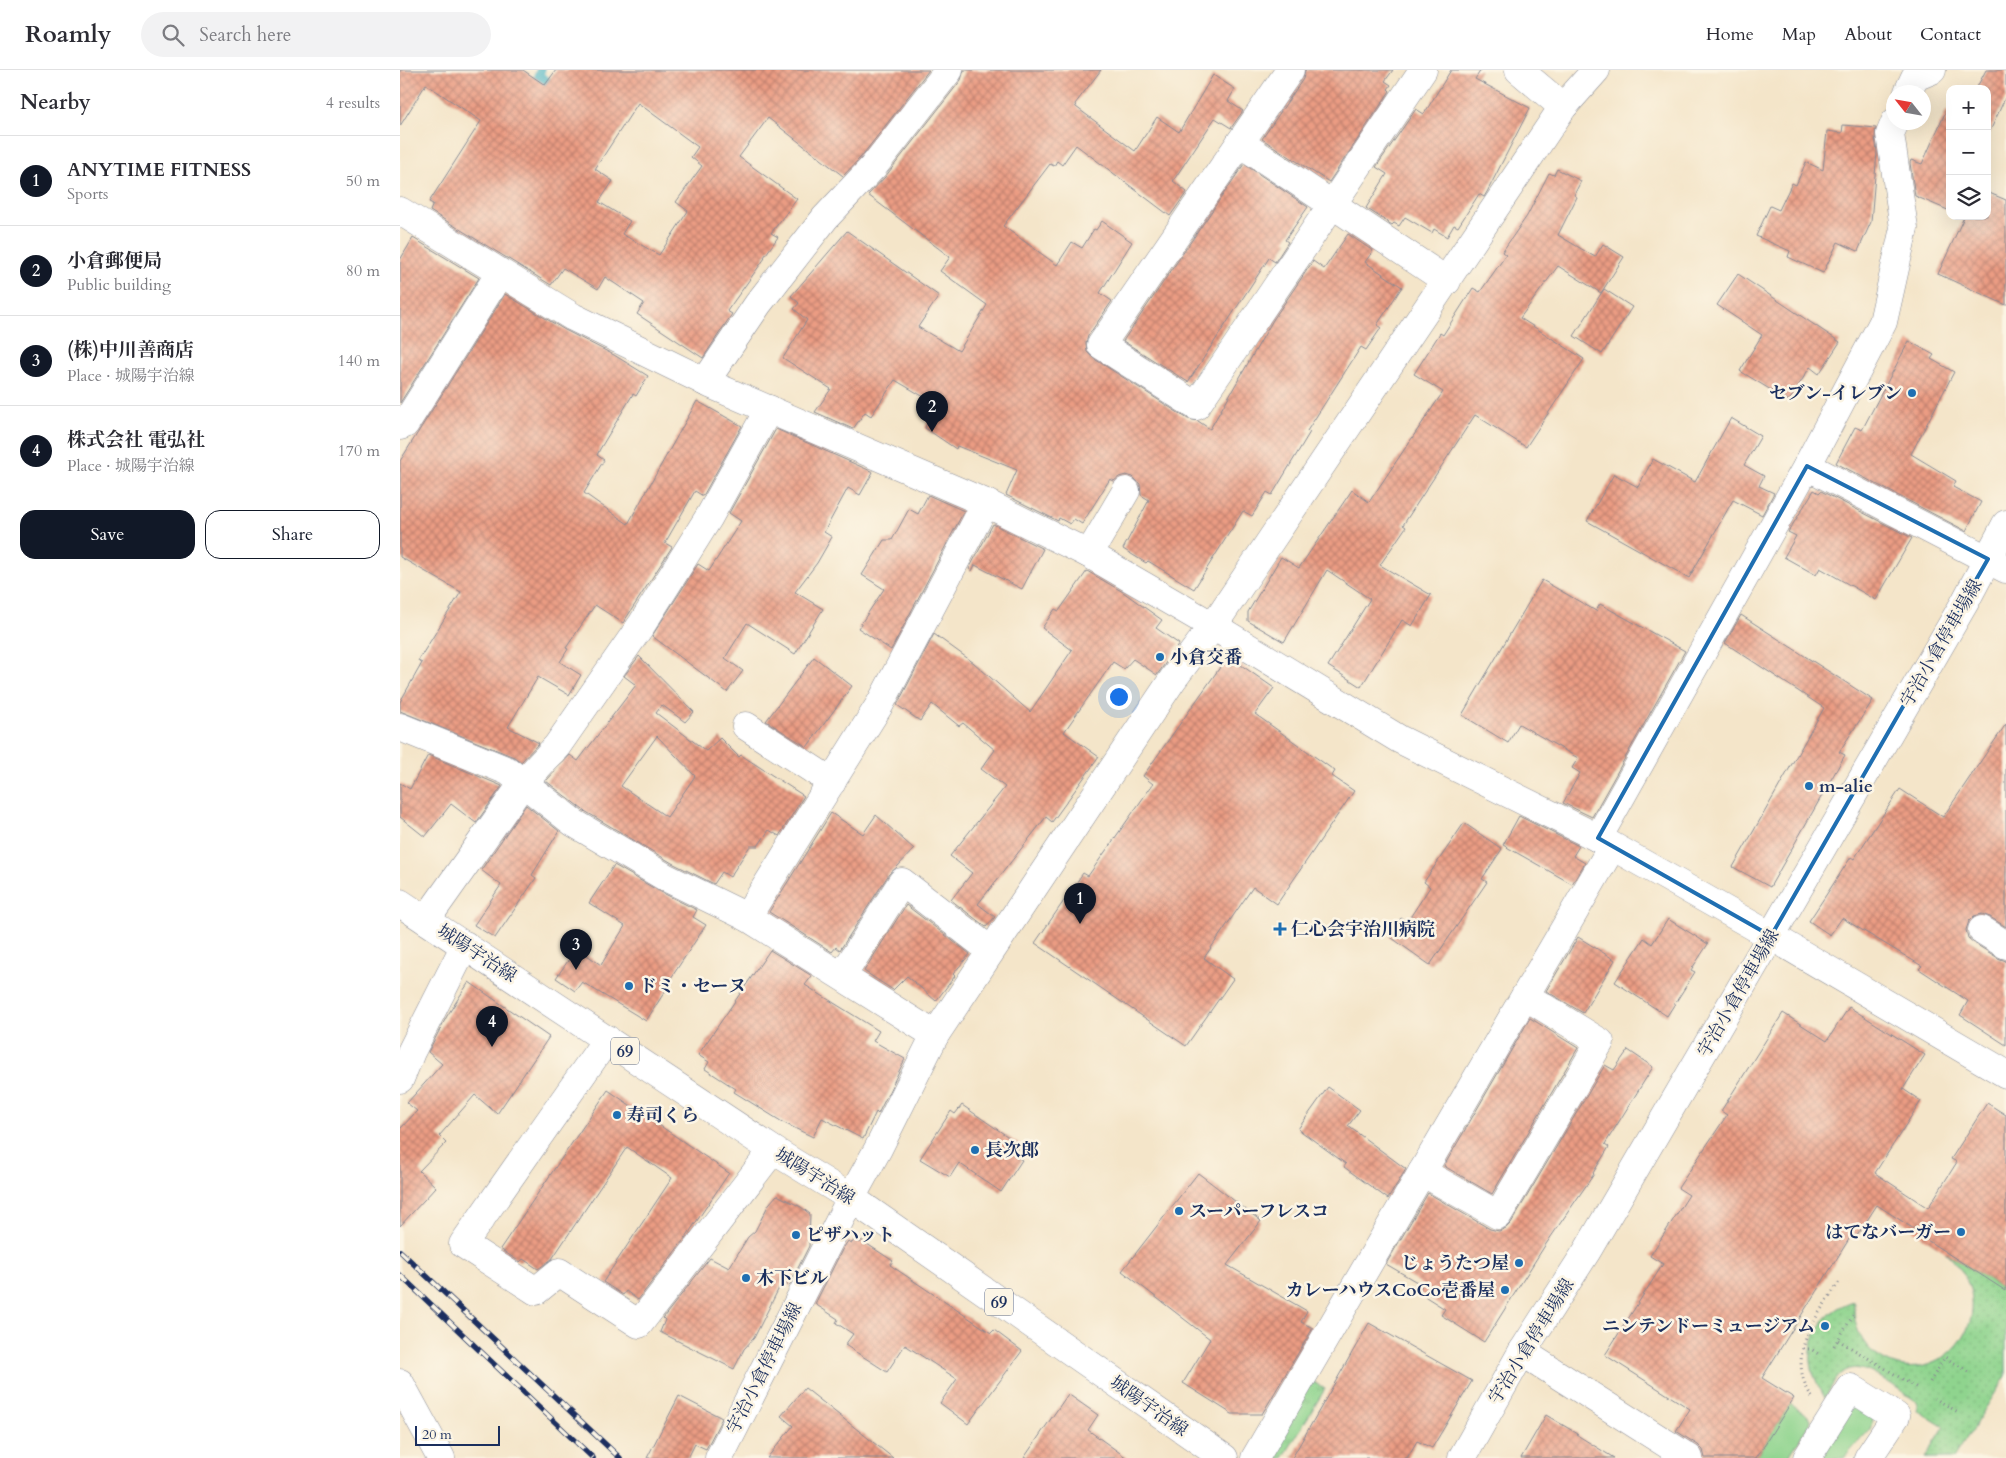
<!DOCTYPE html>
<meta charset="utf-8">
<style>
:root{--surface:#fff;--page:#f2f2f3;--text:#2b2b33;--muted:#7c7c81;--line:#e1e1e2;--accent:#111827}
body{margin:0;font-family:Cardo,"Noto Serif JP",serif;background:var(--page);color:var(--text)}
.controls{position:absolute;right:15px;top:15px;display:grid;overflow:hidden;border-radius:10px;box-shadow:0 5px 20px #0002}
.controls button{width:45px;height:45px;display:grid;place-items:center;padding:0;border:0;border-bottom:1px solid var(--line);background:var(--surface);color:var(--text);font:25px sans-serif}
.compass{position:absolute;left:1486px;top:15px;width:45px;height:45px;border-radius:50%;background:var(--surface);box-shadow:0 5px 20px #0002;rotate:301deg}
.scale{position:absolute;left:15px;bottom:12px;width:85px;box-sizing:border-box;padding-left:5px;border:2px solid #1b2f5e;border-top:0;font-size:14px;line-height:18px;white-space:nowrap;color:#1b2f5e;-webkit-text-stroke:4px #fcf5e5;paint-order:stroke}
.you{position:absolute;left:718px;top:626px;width:18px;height:18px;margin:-12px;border:4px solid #fff;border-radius:50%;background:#1a73e8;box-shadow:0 0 0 8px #1a73e833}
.badge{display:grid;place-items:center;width:32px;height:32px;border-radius:50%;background:var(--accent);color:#fff;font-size:16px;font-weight:700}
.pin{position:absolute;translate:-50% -41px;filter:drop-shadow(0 1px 2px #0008)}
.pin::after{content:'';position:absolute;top:26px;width:18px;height:15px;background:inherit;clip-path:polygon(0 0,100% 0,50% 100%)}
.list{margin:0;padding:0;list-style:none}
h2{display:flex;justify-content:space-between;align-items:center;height:65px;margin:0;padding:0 20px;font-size:21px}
h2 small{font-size:16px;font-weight:400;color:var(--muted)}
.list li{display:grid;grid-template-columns:32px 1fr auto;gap:15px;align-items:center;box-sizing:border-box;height:90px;padding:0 20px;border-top:1px solid var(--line)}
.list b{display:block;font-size:19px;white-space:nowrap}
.list p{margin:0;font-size:16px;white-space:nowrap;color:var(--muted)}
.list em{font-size:16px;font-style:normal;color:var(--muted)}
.actions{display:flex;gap:10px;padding:15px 20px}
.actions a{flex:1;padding:11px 0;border:1px solid var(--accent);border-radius:15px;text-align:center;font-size:18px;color:var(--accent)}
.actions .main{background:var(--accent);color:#fff}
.icon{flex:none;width:28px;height:28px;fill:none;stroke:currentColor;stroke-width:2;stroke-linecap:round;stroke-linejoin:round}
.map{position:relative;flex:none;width:1606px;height:1388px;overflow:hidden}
header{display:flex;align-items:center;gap:30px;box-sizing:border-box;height:70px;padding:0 25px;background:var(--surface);border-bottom:1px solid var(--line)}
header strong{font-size:24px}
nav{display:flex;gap:28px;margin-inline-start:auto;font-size:18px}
.search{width:350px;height:45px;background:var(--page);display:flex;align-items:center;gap:12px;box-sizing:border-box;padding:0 18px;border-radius:28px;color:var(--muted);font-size:19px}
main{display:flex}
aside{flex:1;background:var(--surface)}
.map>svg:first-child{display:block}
</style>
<header>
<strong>Roamly</strong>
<div class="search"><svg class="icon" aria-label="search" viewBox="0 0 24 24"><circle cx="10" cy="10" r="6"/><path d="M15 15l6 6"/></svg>Search here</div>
<nav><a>Home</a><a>Map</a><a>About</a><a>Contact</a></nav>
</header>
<main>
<aside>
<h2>Nearby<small>4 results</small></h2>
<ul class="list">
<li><span class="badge">1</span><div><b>ANYTIME FITNESS</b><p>Sports</p></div><em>50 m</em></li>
<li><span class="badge">2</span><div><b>小倉郵便局</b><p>Public building</p></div><em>80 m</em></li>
<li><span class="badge">3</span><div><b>(株)中川善商店</b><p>Place · 城陽宇治線</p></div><em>140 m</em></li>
<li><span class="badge">4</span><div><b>株式会社 電弘社</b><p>Place · 城陽宇治線</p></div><em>170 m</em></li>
</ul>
<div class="actions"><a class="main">Save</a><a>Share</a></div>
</aside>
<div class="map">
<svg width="1606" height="1388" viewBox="0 0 1606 1388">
<defs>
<pattern id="grass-dots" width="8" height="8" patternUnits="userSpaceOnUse" patternTransform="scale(1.25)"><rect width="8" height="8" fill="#8fd48e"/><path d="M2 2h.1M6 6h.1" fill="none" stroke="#7bb67d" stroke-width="1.8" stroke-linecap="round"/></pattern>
<pattern id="park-tufts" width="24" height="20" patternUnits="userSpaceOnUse" patternTransform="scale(1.25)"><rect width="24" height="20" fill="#8fd48e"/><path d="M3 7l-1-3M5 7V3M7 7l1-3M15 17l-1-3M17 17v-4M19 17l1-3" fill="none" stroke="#7bb67d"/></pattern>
<pattern id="building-cross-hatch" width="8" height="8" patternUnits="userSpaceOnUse" patternTransform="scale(1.25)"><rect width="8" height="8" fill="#eb9c83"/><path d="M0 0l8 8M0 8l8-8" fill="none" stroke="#be806e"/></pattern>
</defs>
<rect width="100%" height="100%" fill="#fcf5e5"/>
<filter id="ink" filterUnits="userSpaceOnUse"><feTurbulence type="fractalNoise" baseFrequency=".02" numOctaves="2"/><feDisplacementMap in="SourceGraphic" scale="10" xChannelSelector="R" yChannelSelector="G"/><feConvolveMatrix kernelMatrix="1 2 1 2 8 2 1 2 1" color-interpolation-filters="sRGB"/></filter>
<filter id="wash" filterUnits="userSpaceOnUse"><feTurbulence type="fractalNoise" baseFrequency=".0096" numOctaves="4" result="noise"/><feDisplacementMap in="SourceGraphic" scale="20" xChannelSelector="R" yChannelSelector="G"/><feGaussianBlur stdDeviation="1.12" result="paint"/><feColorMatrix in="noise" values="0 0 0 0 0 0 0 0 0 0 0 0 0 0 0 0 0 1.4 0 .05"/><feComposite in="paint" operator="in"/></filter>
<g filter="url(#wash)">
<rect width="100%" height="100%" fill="#f4e5c9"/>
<path fill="url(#grass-dots)" stroke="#558276" d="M1545,1182L1606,1221V1306L1554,1388H1525L1544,1357L1517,1340V1333L1513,1329C1499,1320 1467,1294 1450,1299C1438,1302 1431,1318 1425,1328C1419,1317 1412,1305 1411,1292C1408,1263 1427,1239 1454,1231C1453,1253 1459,1271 1476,1285C1527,1324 1593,1264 1566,1209C1561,1198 1553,1190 1545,1182Z"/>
<path fill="url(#park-tufts)" stroke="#558276" d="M905,1307L925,1319L883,1388H874L869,1385Z"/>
<g fill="#8fd48e" stroke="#558276">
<path d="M1390,1334L1407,1345L1410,1349L1409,1354L1388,1388H1356Z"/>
<path d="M1455,1334L1474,1347L1470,1359L1444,1388H1416Z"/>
</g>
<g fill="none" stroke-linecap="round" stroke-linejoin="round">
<path stroke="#46b2c3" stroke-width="9" d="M141,0L138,5L154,15"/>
</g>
<g id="blocks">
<g fill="url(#building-cross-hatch)" fill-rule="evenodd">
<path d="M0,0H123L145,15L156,0H529L461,87L443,106L368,48L339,87L397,129L371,163L378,167L364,187L365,188L327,241L332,244L303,288L237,244L244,233L205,207L198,219L163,198L151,215L30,141L33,134L29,132L81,51L26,14L0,56ZM238,33L298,77L291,87L302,96L276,132L288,141L259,185L222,164L230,151L199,132L213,111L195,99Z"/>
<path d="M564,0H701L675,34L676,37L735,81L757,47L779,62L813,5L835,19L828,31L843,41L831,58L815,48L773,111L787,122L770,146L676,75L662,95L657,91L654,96L650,94L603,156L657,195L672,172L682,178L694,159L696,160L702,151L732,172L700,223L712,231L688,266L686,273L687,282L693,288L788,349L798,351L810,359L873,250L913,191L924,199L948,164L973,181L965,192L1002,217L977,255L981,258L966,280L961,277L907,361L910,362L872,425L867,422L852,446L843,441L794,519L748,491L746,493L723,479L749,430L741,425L740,414L733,407L726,405L719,407L714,411L710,409L682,454L674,449L670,454L659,448L658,451L606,425L617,400L557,376L556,379L525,358L536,334L495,310L471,346L465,342L453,359L415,342L431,319L383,288L407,250L394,239L399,233L391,226L447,161L539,226L518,257L559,281L587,235L540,201L550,187L468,125L485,107L561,10Z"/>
<path d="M905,0H993L985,11L991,15L988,19L990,21L929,112L862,69L903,9Z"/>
<path d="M1051,0H1081L1075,9L1130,38L1087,122L1084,127L1079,124L1058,157L1054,155L1047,167L1034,159L1032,163L1005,147L999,156L994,153L992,155L966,138L987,104L976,97L1016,39L1024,44Z"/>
<path d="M1586,0H1606V26L1587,68V19H1576Z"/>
<path d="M1546,41L1550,42V141L1515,126L1510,93L1511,90L1522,94Z"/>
<path d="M1443,55L1476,58L1475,66L1477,82L1471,152L1458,181L1438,172L1423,203L1388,187L1390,181L1356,166L1370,136L1379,140L1392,113L1396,115L1406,92L1423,100L1427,61L1442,63Z"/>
<path d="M844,94L908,137L885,170L888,172L875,192L869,188L788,312L723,271Z"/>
<path d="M1157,99L1181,111L1174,125L1177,127L1158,165L1195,187L1203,174L1224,187L1201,223L1158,196L1120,248L1184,289L1126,377L1075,345L1003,455L1006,457L980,495L1031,525L1012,556L1002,550L961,617L928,596L970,529L927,500L884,572L848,551V542L881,487L899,498L952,420L969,432L1043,322L1014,304L1040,263L1043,265L1073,218L1080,222L1106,185L1102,182L1127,146L1149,103L1154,105Z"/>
<path d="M1587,122L1606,130V235L1538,204L1564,147L1562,146H1587Z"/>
<path d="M13,168L79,208L0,333V190Z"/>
<path d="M1338,204L1440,272L1419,304L1410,297L1389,331L1340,301L1362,265L1317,235Z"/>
<path d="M1204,219L1232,237L1202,284L1174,266Z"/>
<path d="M105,224L165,260L214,285L248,306L236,326L233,324L200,379L197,385L204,390L184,423L228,454L297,331L342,356L303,426L295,421L265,473L272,477L223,553L195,535L166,578L168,579L160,592L181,605L169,625L138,607L108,657L139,673L121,692L114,687L0,641V632L22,593L18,591L61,522L0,487V391Z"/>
<path d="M1509,271L1534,285L1531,289L1554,302L1511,384L1556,411L1553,417L1581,432L1566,461L1436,393L1455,357L1462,360Z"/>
<path d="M1331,348L1361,366L1344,395L1364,406L1359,416L1374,423L1362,445L1333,430L1289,508L1187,451L1214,404L1238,417L1253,389L1295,412Z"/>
<path d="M376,359L473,402L460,425L448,418L424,462L432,467L417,493L395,522L423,539L395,584L347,553L325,588L343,601L327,622L252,566L298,494L309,501L341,451L329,443Z"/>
<path d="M1414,420L1419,423L1421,421L1512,468L1476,530L1420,498L1416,505L1384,487L1396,466L1388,462L1390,459Z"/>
<path d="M528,425L564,441L491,580L458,558L484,519L462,505L484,470H492L509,439L518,444Z"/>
<path d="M593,454L643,479L622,519L575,495L572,501L569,499Z"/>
<path d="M687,501L723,522L762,550L756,558L779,574L757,605L733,589L724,599L713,592L664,662L699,687L652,752L646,747L578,834L595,847L586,857L551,830L572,803L550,786L605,717L581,699L595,680L563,653L559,656L532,634L520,651L497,635L534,564L574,593L630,642L672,580L642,558L655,539L659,541Z"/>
<path d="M1142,510L1196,541L1200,534L1285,581L1192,747L1163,733L1180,703L1172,698L1178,688L1119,654L1108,673L1062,645Z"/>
<path d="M1341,545L1473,630L1439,682L1445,685L1370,817L1333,797L1424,638L1325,573Z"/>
<path d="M239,586L294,642L285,652L262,635L256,643L306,681L320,668L339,687L341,685L404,726L379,766L369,760L358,776H350L330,807L322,802L314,814L272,793L183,740L146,711L170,685L178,691L236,615L224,606ZM257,666L295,706L267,747L221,716Z"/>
<path d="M828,586L874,618L855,644L935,701L932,706L954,721L877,834L853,817L804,888L833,909L786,976L635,873L683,803L688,806L753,714L743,706Z"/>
<path d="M414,587L452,616L407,677L366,651Z"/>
<path d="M1606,654V857L1590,847L1582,844L1574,846L1569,851L1566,860L1568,868L1574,873L1598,888L1606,891V975L1560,945L1568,931L1519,899L1522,896L1442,848L1430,865L1409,851L1451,787L1454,789L1500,719L1543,747Z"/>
<path d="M28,685L102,716L76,753L51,734L25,767L0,747V713L10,719Z"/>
<path d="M126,735L159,761L132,805L136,808L95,868L74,855L101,815L81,800Z"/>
<path d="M431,743L463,764L476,745L514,779L497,797L489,804L440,880L436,877L432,882L369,842Z"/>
<path d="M1119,746L1179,776L1173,786L1185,793L1172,814L1103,775Z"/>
<path d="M1064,753L1102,779L1082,809L1087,812L1030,895L989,866L1001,848L1007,852L1030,817L1024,812Z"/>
<path d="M214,795L257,820L297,840L293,847L306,855L269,911L271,912L246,951L182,912L175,921L156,908L177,878L201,895L225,856L189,833Z"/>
<path d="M506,835L570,884L553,904L555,906L536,931L507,906L493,920L464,901Z"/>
<path d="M1268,849L1308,874L1291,900L1295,902L1267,946L1215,912L1244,868L1252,874Z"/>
<path d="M1178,867L1215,890L1183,943L1146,921Z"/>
<path d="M370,880L412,906L405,915L479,961L473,971L505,989L478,1044L476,1042L463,1069L422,1048L413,1067L384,1053L334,1022L336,1019L305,999L309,992L298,985Z"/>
<path d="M69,912L149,967L97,1044L75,1025L39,1066L46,1073L19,1101L36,1117L0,1156V1059L17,1041L7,1033L42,994L28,982L47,946Z"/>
<path d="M1449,937L1525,985L1503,1019L1521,1031L1475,1103L1528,1138L1557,1092L1551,1089L1587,1033L1606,1045V1221L1513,1161L1514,1159L1477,1135L1455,1169L1451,1166L1362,1308L1394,1328L1356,1388H1305L1303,1380L1298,1375L1276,1361L1290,1339L1205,1285L1263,1194L1250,1186L1289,1125L1278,1118L1327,1045L1321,1041L1383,943L1427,971Z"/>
<path d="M1130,948L1178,978L1092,1124L1044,1096Z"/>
<path d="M1228,980L1253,997L1205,1074L1209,1077L1193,1103L1194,1104L1144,1177L1084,1272L1041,1245L1045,1239L1018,1222L1022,1215L986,1194L1028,1123L1090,1159L1099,1161L1106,1158L1111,1153L1205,995L1214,1000Z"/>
<path d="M928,1017L960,1040L948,1056L1006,1099L988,1129L944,1097L946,1094L898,1059Z"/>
<path d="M208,1020L329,1103L286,1167L238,1230L226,1221L223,1225L203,1212L272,1108L227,1077L152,1189L138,1199L123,1189L120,1192L100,1179Z"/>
<path d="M562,1035L620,1075L613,1084L622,1090L601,1122L559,1093L550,1107L520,1089L551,1041L555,1044Z"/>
<path d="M798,1103L861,1151L827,1195L907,1241L901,1252L913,1258L862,1344H832L783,1313L810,1269L722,1201Z"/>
<path d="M377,1125L401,1137L410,1144L409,1176L389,1216L382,1212L354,1268L344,1279L334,1299L260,1262L265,1250L263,1248L310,1188L329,1198L348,1167L355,1161L369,1134Z"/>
<path d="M455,1169L460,1173L461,1170L493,1191L490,1195L591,1263L594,1260L622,1281L568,1354L540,1333L557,1309L505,1275L487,1302L445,1275L453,1264L436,1253L438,1249L415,1234L442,1180L448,1171L452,1173Z"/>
<path d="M969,1253L1072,1311L1032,1378L1017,1371L1007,1388H892Z"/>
<path d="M405,1318L493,1388H367L393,1356L381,1346Z"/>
<path d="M668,1324L698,1345L688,1360L727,1388H624Z"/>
<path d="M279,1326L322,1348L306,1379L295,1374L288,1388H247Z"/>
<path d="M1146,1345L1178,1364L1177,1365L1214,1388H1121Z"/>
</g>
</g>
</g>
<g filter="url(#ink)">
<use href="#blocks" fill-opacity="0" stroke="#888a94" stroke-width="1"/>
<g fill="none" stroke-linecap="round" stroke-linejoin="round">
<g stroke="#888a94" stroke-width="29">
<g id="minor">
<path d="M890,0L701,275L796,336L1023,0"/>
<path d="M1119,0L1163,37"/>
<path d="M1508,22L1515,7L1532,0"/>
<path d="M840,73L1047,211"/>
<path d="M0,141L173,247L312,315L586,433L689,484L813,556L999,669L1198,768L1371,866L1606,1004"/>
<path d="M305,312L358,234L425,148L473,97L549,0"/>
<path d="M0,356L5,354L100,203"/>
<path d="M1407,396L1606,499"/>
<path d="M689,484L726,421"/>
<path d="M346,656L432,712"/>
<path d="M0,657L108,701L174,753L265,807L347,847L535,965"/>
<path d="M1198,768L1407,396L1483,252L1504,158L1490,64L1495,52"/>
<path d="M347,847L480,634L586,433"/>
<path d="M26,850L123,713L157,676L242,554L309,447L369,339"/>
<path d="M1582,860L1606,875"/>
<path d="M442,906L502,812L590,880"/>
<path d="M207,969L63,1174L136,1221L159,1202L239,1254L373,1080"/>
<path d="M0,1009L11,982L65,875"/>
<path d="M1022,1102L1098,1145L1200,972L1125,926"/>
<path d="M451,1128L478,1079L535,965L773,609L813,556L1163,37L1196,0"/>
<path d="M1122,1282L1289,1388"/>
<path d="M0,1313L41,1388"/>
<path d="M855,1388L1212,777"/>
<path d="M1407,1388L1451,1318L1496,1346L1468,1388"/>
</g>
</g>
<g stroke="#888a94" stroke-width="29">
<g id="major">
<path d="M0,833L373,1080L451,1128L824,1388"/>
<path d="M319,1388L451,1128"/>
<path d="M1062,1388L1122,1282L1187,1181L1371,866L1565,532L1606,454"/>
</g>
</g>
<g stroke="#888a94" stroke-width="3" stroke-dasharray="1 4" stroke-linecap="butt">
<path d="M1438,1270L1519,1319"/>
<path d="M1434,1276L1454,1244"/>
<path d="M1403,1279H1411L1420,1285"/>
<path d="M1530,1312L1545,1287L1570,1303"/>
<path d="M1412,1327C1384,1285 1416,1248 1439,1212"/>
<path d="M1534,1328L1558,1342"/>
</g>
<use href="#minor" stroke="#fff" stroke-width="28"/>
<use href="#major" stroke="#fff" stroke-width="28"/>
<g stroke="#1b2f5e" stroke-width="5.5">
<g id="rail">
<path d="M0,1181L220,1388"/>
<path d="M0,1205L193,1388"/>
</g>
</g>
<use href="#rail" stroke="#fcf5e5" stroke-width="4" stroke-dasharray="11" stroke-linecap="butt"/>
</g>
</g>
<path fill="none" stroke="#1f6fb2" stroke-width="4" stroke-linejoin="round" d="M1407,396L1588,489L1371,866L1198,768Z"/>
<g fill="#1f6fb2" stroke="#fcf5e5" stroke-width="2">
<circle cx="1512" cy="323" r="5"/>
<circle cx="760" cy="587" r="5"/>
<circle cx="1409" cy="716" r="5"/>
<path d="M877.5 851.5h5v5h5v5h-5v5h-5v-5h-5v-5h5z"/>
<circle cx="229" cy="916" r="5"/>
<circle cx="217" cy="1045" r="5"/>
<circle cx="575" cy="1080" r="5"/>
<circle cx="779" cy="1141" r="5"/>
<circle cx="1561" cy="1162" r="5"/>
<circle cx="396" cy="1165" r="5"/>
<circle cx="1119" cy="1193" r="5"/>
<circle cx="346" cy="1208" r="5"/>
<circle cx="1105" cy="1220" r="5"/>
<circle cx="1425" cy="1256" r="5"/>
</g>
<g text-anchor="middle" stroke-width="5" stroke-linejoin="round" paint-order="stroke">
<g fill="#fcf5e5" stroke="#5e6a86" stroke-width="1">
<rect x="211" y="967.5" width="28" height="27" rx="4"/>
<rect x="585" y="1218.5" width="28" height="27" rx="4"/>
</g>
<g font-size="16" font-weight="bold" fill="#1b2f5e">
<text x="225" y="987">69</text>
<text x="599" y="1238">69</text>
</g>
<g font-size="18" font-weight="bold" fill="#1b2f5e" stroke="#fcf5e5" text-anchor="start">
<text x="1502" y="329" text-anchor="end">セブン-イレブン</text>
<text x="770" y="593">小倉交番</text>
<text x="1419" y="722">m-alie</text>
<text x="891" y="865">仁心会宇治川病院</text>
<text x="239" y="922">ドミ・セーヌ</text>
<text x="227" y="1051">寿司くら</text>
<text x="585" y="1086">長次郎</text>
<text x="789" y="1147">スーパーフレスコ</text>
<text x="1551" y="1168" text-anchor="end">はてなバーガー</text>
<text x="406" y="1171">ピザハット</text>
<text x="1109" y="1199" text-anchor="end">じょうたつ屋</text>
<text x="356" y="1214">木下ビル</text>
<text x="1095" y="1226" text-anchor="end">カレーハウスCoCo壱番屋</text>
<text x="1415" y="1262" text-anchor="end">ニンテンドーミュージアム</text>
</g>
<g font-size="18" fill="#1b2f5e" stroke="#fcf5e5">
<text transform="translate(1541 573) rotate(-60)" y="6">宇治小倉停車場線</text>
<text transform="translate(77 883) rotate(33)" y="6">城陽宇治線</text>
<text transform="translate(1338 923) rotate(-60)" y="6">宇治小倉停車場線</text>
<text transform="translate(415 1106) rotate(32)" y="6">城陽宇治線</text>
<text transform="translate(1131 1271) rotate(-58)" y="6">宇治小倉停車場線</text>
<text transform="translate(364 1298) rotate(-63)" y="6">宇治小倉停車場線</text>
<text transform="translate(749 1336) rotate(35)" y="6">城陽宇治線</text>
</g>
</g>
</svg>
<div class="controls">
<button>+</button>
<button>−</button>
<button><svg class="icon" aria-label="layers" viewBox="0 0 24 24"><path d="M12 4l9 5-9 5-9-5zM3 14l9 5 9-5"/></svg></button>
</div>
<svg class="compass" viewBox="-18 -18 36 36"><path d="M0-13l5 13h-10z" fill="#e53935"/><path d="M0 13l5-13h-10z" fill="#7c7c81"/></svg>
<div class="scale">20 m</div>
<div class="you"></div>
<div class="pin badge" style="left:680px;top:854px">1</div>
<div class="pin badge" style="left:532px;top:362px">2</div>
<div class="pin badge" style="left:176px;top:900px">3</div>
<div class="pin badge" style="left:92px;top:977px">4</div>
</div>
</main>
